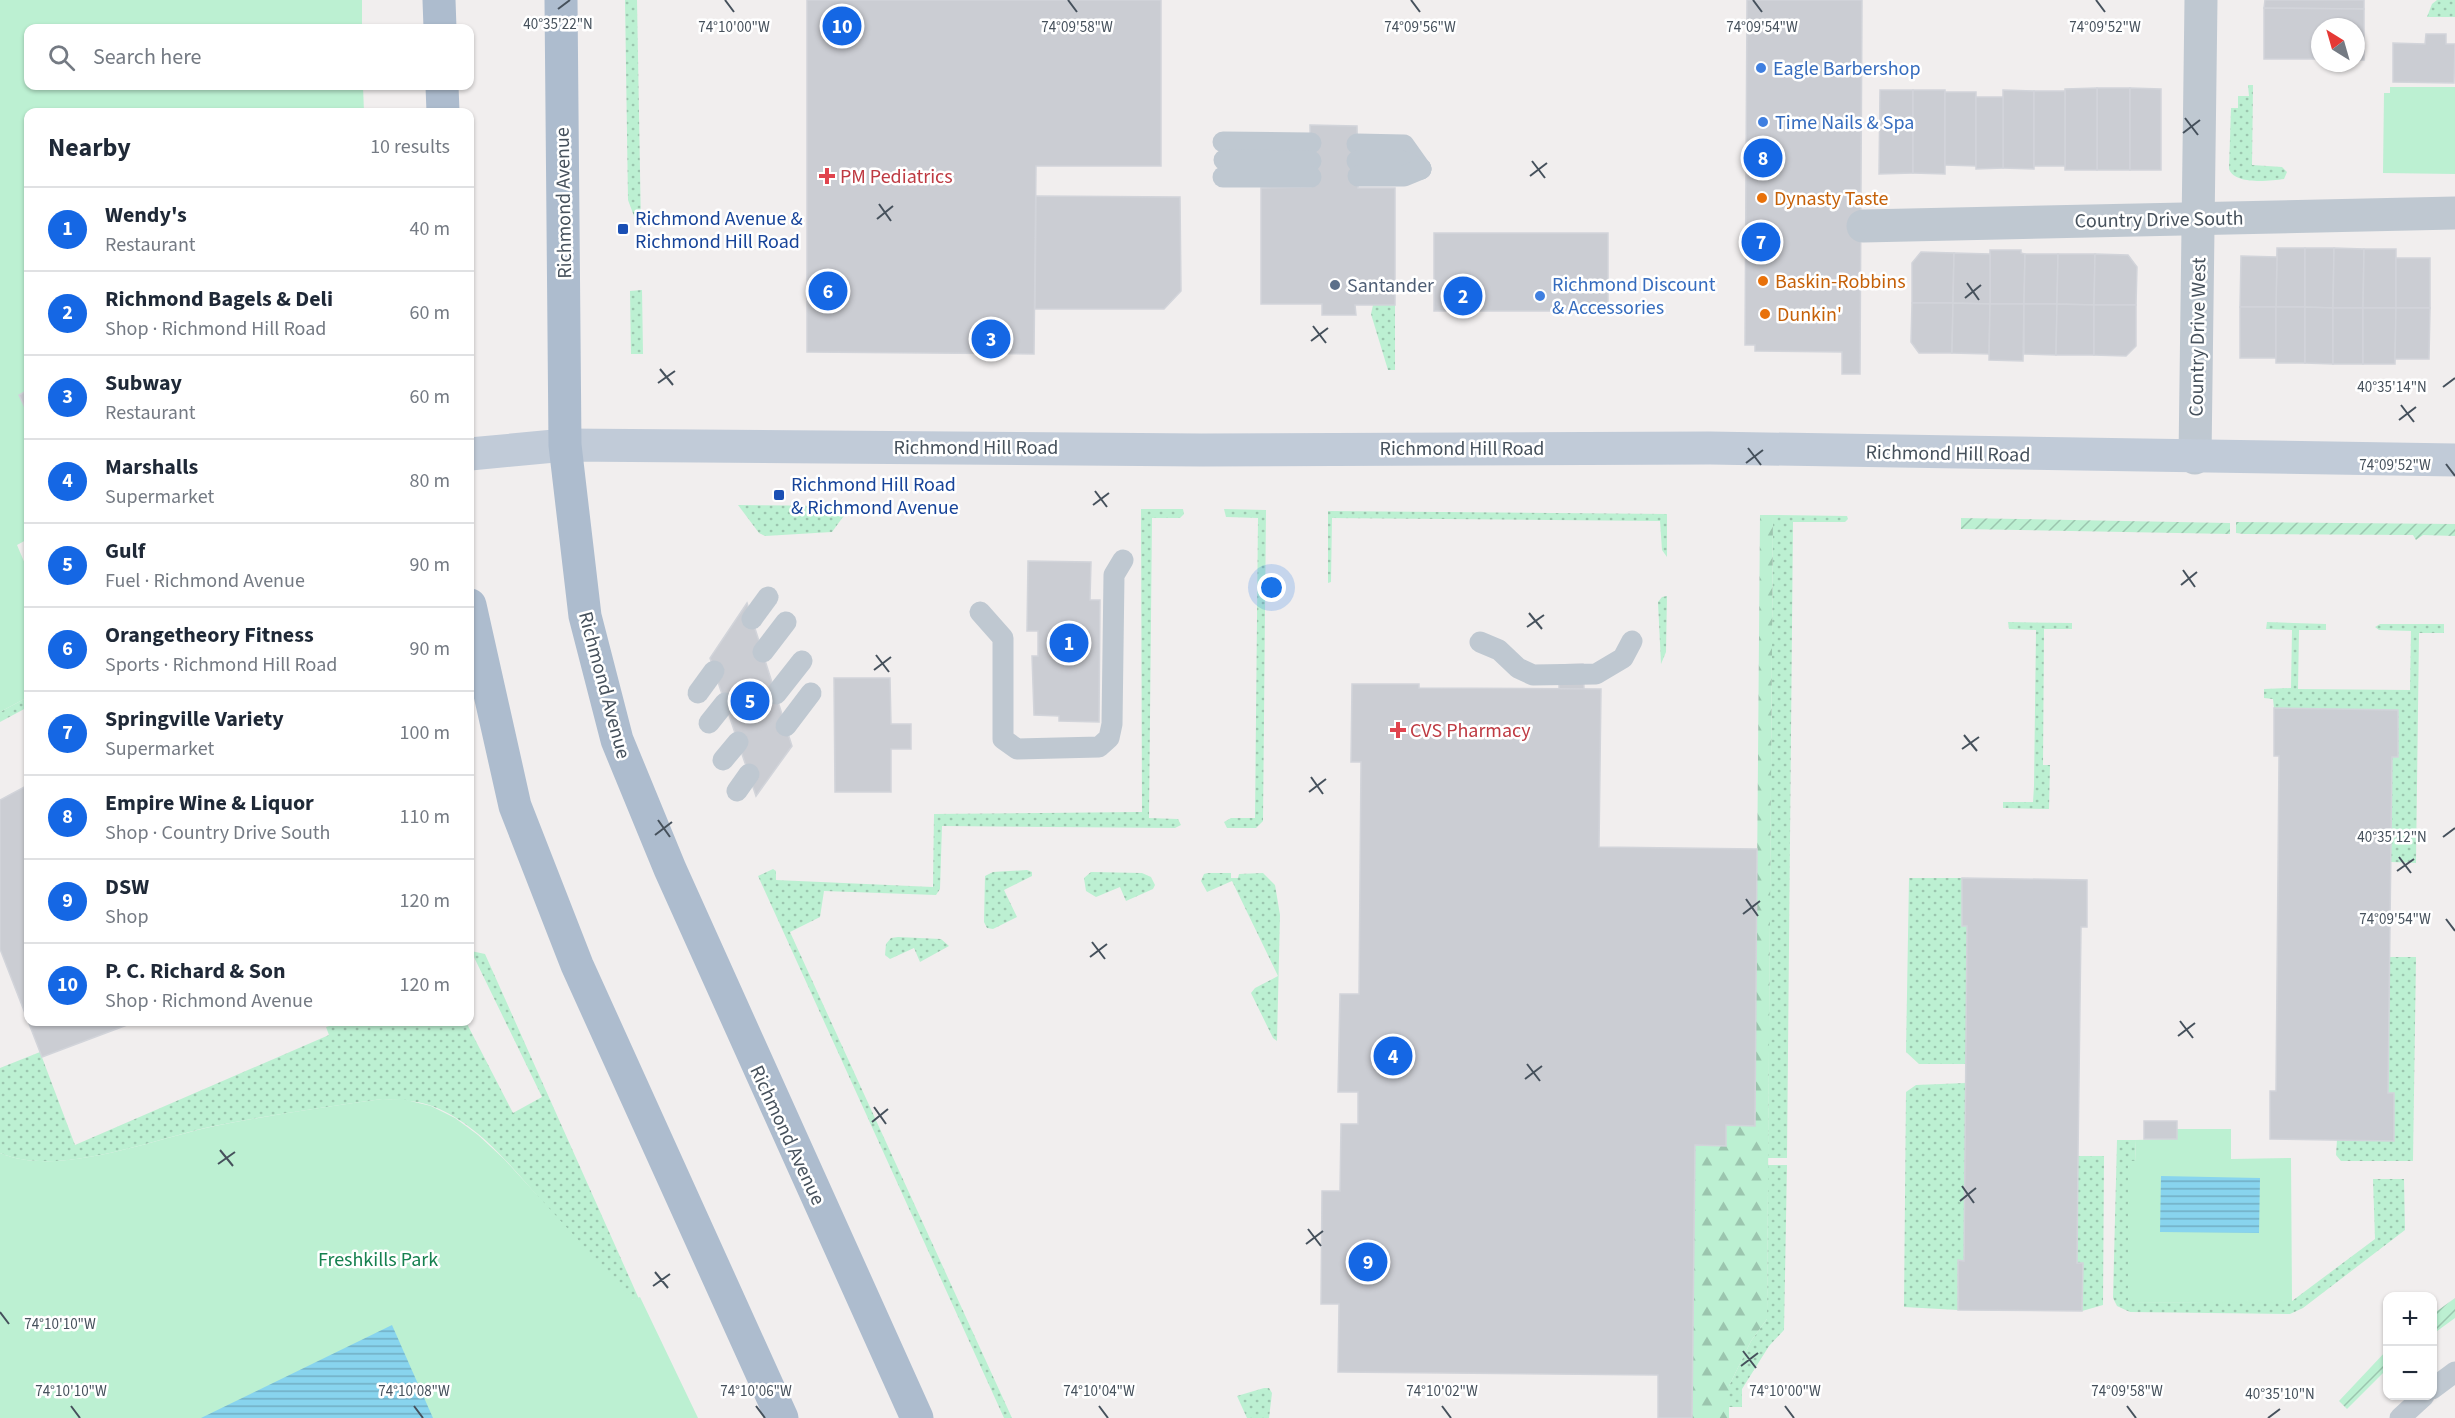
<!DOCTYPE html>
<meta charset="utf-8">
<style>
:root{--surface:#fff;--page:#f2f2f3;--text:#1f2937;--muted:#747a83;--line:#e0e1e3;--accent:#1567e4}
body{margin:0;font-family:"Source Sans 3",sans-serif;background:var(--page);color:var(--text)}
.controls{position:absolute;right:18px;bottom:18px;display:grid;overflow:hidden;border-radius:12px;box-shadow:0 2px 4px #0004}
.controls button{width:54px;height:54px;display:grid;place-items:center;padding:0;border:0;border-bottom:2px solid var(--line);background:var(--surface);color:var(--text);font:30px sans-serif}
.compass{position:absolute;left:2311px;top:18px;width:54px;height:54px;border-radius:50%;background:var(--surface);box-shadow:0 2px 4px #0004;rotate:323deg}
.you{position:absolute;left:1272px;top:588px;width:21px;height:21px;margin:-15px;border:4px solid #fff;border-radius:50%;background:#1a73e8;box-shadow:0 0 0 9px #1a73e833}
.badge{display:grid;place-items:center;width:39px;height:39px;border-radius:50%;background:var(--accent);color:#fff;font-size:20px;font-weight:700}
.pin{position:absolute;translate:-50% -50%;border:3px solid #fff;box-shadow:0 2px 6px #0006}
.list{margin:0;padding:0;list-style:none}
h2{display:flex;justify-content:space-between;align-items:center;height:78px;margin:0;padding:0 24px;font-size:26px}
h2 small{font-size:20px;font-weight:400;color:var(--muted)}
.list li{display:grid;grid-template-columns:39px 1fr auto;gap:18px;align-items:center;box-sizing:border-box;height:84px;padding:0 24px;border-top:2px solid var(--line)}
.list b{display:block;font-size:22px;white-space:nowrap}
.list p{margin:0;font-size:20px;white-space:nowrap;color:var(--muted)}
.list em{font-size:20px;font-style:normal;color:var(--muted)}
.icon{flex:none;width:33px;height:33px;fill:none;stroke:currentColor;stroke-width:2;stroke-linecap:round;stroke-linejoin:round}
.map{position:relative;flex:none;width:2455px;height:1418px;overflow:hidden}
.search{position:absolute;background:var(--surface);box-shadow:0 2px 4px #0004;left:24px;top:24px;width:450px;height:66px;display:flex;align-items:center;gap:15px;box-sizing:border-box;padding:0 21px;border-radius:12px;color:var(--muted);font-size:22px}
.panel{position:absolute;background:var(--surface);box-shadow:0 2px 4px #0004;left:24px;top:108px;width:450px;height:918px;border-radius:12px}
.map>svg:first-child{display:block}
</style>
<div class="map">
<svg width="2455" height="1418" viewBox="0 0 2455 1418">
<defs>
<pattern id="grass-dots" width="8" height="8" patternUnits="userSpaceOnUse" patternTransform="scale(1.5)"><rect width="8" height="8" fill="#bcf0d2"/><path d="M2 2h.1M6 6h.1" fill="none" stroke="#9bc5ae" stroke-width="1.8" stroke-linecap="round"/></pattern>
<pattern id="forest-firs" width="22" height="20" patternUnits="userSpaceOnUse" patternTransform="scale(1.5)"><rect width="22" height="20" fill="#bcf0d2"/><path d="M5 1l3.5 6h-7zM16 11l3.5 6h-7z" fill="#9bc5ae"/></pattern>
<pattern id="garden-furrows" width="10" height="10" patternUnits="userSpaceOnUse" patternTransform="scale(1.5)"><rect width="10" height="10" fill="#bcf0d2"/><path d="M-1 1l2-2M0 10L10 0M9 11l2-2" fill="none" stroke="#9bc5ae"/></pattern>
<pattern id="water-rules" width="6" height="5" patternUnits="userSpaceOnUse" patternTransform="scale(1.5)"><rect width="6" height="5" fill="#88d4ee"/><path d="M0 2.5h6" fill="none" stroke="#71aec4"/></pattern>
</defs>
<rect width="100%" height="100%" fill="#f1eeee"/>
<g fill="url(#grass-dots)">
<path d="M625,0H637L641,228L637,224L628,200Z"/>
<path d="M2437,0H2455V17H2427L2432,4Z"/>
<path d="M2248,85H2253L2252,165L2282,167L2287,172L2284,179C2269,181 2235,185 2229,169L2231,108H2238V96H2249Z"/>
<path d="M642,290L643,354H631L630,291Z"/>
<path d="M1373,305H1395V370H1388L1371,314Z"/>
<path d="M738,505L851,506L832,532L765,536L759,533Z"/>
<path d="M1141,509H1183L1184,514L1180,518H1152L1149,818L1178,819L1181,825L1175,828L942,826L940,889L936,895L824,891L820,917L790,932L1012,1418H1004L758,876L773,869L776,871V880L933,887L934,814L1142,812Z"/>
<path d="M1224,509L1266,510L1263,821L1256,828H1227L1224,822L1231,818H1255L1258,518L1226,517Z"/>
<path d="M1328,511L1667,514V557L1662,550L1660,521L1332,518L1331,582L1328,583Z"/>
<path d="M1773,515L1847,516L1848,519L1845,522H1793L1787,1158H1768Z"/>
<path d="M1667,596L1666,652L1661,664L1658,602L1662,597Z"/>
<path d="M2008,622L2072,623V629H2044L2043,765H2050L2049,809L2003,808V802H2033L2034,786L2036,630L2009,629Z"/>
<path d="M2267,622L2326,624V630H2299L2298,689L2410,690L2411,631L2379,630L2375,627L2380,624H2444V633H2419L2416,863L2391,862L2392,757H2398V710L2274,708L2273,699L2264,698V689L2291,688L2292,630L2266,629Z"/>
<path d="M28,697V707L0,722V712Z"/>
<path d="M1027,870L1032,872V876L1004,890L1017,917L993,929L987,928L984,922L985,876L993,872Z"/>
<path d="M1091,872L1142,873L1151,877L1155,885L1153,889L1126,901L1120,887L1096,897L1086,891L1084,878Z"/>
<path d="M1208,873H1231V878H1238L1239,874L1263,873L1275,885L1280,915L1277,1041L1273,1038L1251,993L1255,988L1278,976L1232,881L1207,892L1201,881L1204,874Z"/>
<path d="M1909,878H1962V926H1967L1966,1064H1919L1906,1052Z"/>
<path d="M898,937L941,939L949,946L920,962L914,948L890,959L885,955L886,944L891,938Z"/>
<path d="M471,951L485,954L639,1299L633,1300L628,1297C601,1267 575,1238 548,1208C515,1171 480,1124 432,1106C416,1100 398,1100 382,1099C326,1107 270,1115 214,1126C153,1139 59,1178 0,1153V1068L40,1052L75,1145L329,1035L326,1027L343,1022H466L513,1113L542,1097Z"/>
<path d="M2390,957H2416L2413,1161H2341L2336,1155L2337,1140L2394,1141V1094L2388,1093Z"/>
<path d="M1966,1083L1964,1261H1958V1310L1904,1307L1906,1092L1916,1085Z"/>
<path d="M2117,1140H2135L2136,1162H2128V1303L2292,1301L2375,1239L2373,1179H2404L2405,1230L2303,1308L2290,1314L2130,1312L2117,1306L2113,1298Z"/>
<path d="M2078,1156H2104L2103,1305L2082,1311L2083,1264L2077,1263Z"/>
<path d="M1768,1165H1787L1784,1330L1769,1346L1742,1389V1407H1729V1386L1751,1341L1767,1319Z"/>
<path d="M1264,1388H1269L1272,1393L1269,1418H1247L1237,1396Z"/>
</g>
<path fill="url(#forest-firs)" d="M1760,515H1773L1767,1319L1751,1341L1729,1386V1418H1692L1695,1145L1726,1146V1125H1755Z"/>
<g fill="#bcf0d2">
<path d="M0,0H362V28H28V86H363L364,112H28V539L17,545L28,571V697L0,712Z"/>
<path d="M2390,87H2455V174L2383,173L2384,93H2390Z"/>
<path d="M382,1099L406,1100L431,1106L455,1118L478,1135L504,1159L633,1300L640,1297L698,1418H0V1153C59,1178 153,1139 215,1126C270,1115 326,1107 382,1099Z"/>
<path d="M2177,1129H2231V1159L2291,1158L2292,1302L2128,1303V1161H2136L2135,1140L2177,1139Z"/>
</g>
<g fill="url(#garden-furrows)">
<path d="M1961,518L2230,523V534L1961,529Z"/>
<path d="M2236,522L2455,524V536L2423,535L2416,540L2413,535L2244,534L2236,533Z"/>
<path d="M2455,1298V1318L2433,1334V1314Z"/>
<path d="M2387,1350V1369L2347,1409L2339,1401Z"/>
</g>
<g fill="url(#water-rules)">
<path d="M2161,1176L2260,1178L2259,1233L2160,1232Z"/>
<path d="M392,1325L433,1418H201Z"/>
</g>
<g fill="#cbcdd3" stroke="#d2d4da" stroke-width="1.5">
<path d="M807,0H1161V166H1036L1034,354L807,352Z"/>
<path d="M1747,0H1862L1860,374H1842V352L1755,351V345H1745Z"/>
<path d="M2265,0H2364V9L2264,8Z"/>
<path d="M2264,8L2364,9V60H2356V27H2320V59H2264Z"/>
<path d="M2426,34H2446V44H2455L2454,83L2393,82V43L2425,44Z"/>
<rect x="2097" y="88" width="33" height="82"/>
<path d="M2097,88V170H2065V89Z"/>
<path d="M2130,88L2161,89V170H2130Z"/>
<path d="M1880,90H1913V173L1879,174Z"/>
<path d="M1913,90H1945V174L1913,173Z"/>
<path d="M2003,90L2034,91V169L2003,168Z"/>
<rect x="2034" y="91" width="31" height="75"/>
<path d="M1945,92H1976V166L1945,165Z"/>
<path d="M1976,97H2003V168L1976,169Z"/>
<path d="M1310,125L1357,126L1358,188H1395V305H1355L1356,315H1322V304H1261V188L1311,187Z"/>
<path d="M1036,196L1180,197L1181,291L1164,309H1035Z"/>
<rect x="1434" y="233" width="174" height="78"/>
<path d="M2277,248H2305V307H2276Z"/>
<path d="M2305,248H2334L2333,308L2305,307Z"/>
<path d="M2334,248L2364,249L2363,308H2333Z"/>
<path d="M2364,249H2396V308H2363Z"/>
<path d="M1990,250H2021V253L2025,254L2024,304H1990Z"/>
<path d="M1921,252L1954,253L1953,303H1912V263Z"/>
<path d="M1954,253L1990,254V304L1953,303Z"/>
<path d="M2025,254H2058L2057,304H2024Z"/>
<path d="M2058,254H2095L2094,305L2057,304Z"/>
<path d="M2095,254L2128,255L2137,267L2136,305H2094Z"/>
<path d="M2241,256L2277,257L2276,307H2240Z"/>
<rect x="2396" y="258" width="34" height="50"/>
<path d="M1912,303H1953L1952,353H1919L1911,342Z"/>
<path d="M1953,303L1990,304L1989,354L1952,353Z"/>
<path d="M1990,304H2024L2023,361L1989,360Z"/>
<path d="M2024,304H2057L2056,355L2024,354Z"/>
<path d="M2057,304L2094,305V355H2056Z"/>
<path d="M2094,305H2136V346L2126,356L2094,355Z"/>
<rect x="2240" y="307" width="36" height="51"/>
<rect x="2276" y="307" width="29" height="56"/>
<path d="M2305,307L2333,308V364L2305,363Z"/>
<rect x="2333" y="308" width="30" height="56"/>
<path d="M2363,308H2396L2395,364H2363Z"/>
<path d="M2396,308H2430L2429,359H2395Z"/>
<path d="M28,390V414L19,395Z"/>
<path d="M1028,561L1091,562L1090,600H1100L1099,722L1059,721V716L1034,715L1032,656H1038V631H1027Z"/>
<path d="M747,603L792,746L756,796L710,658Z"/>
<path d="M1583,664L1584,689L1559,690V665Z"/>
<path d="M834,678H890L891,724H911V749H891V792H835Z"/>
<path d="M1352,684H1419V688L1601,689L1599,847L1757,849L1755,1126L1726,1125V1146L1695,1145L1692,1418H1658V1375L1338,1372L1339,1304H1321L1322,1191H1340L1341,1124H1358V1092H1338L1340,994H1359L1361,762H1351Z"/>
<path d="M2274,708L2398,710V757H2392L2388,1093H2394V1141L2270,1139V1091H2276L2279,756H2274Z"/>
<path d="M28,785V1022H135L42,1057L0,949V800Z"/>
<path d="M1962,878L2087,880V927H2081L2078,1156L2077,1263H2083L2082,1311L1958,1310V1260L1964,1261L1967,926H1962Z"/>
<rect x="2144" y="1121" width="33" height="18"/>
</g>
<g fill="none" stroke-linecap="round" stroke-linejoin="round">
<g stroke="#bfc8d1" stroke-width="21">
<path d="M1223,142L1311,143"/>
<path d="M1357,144L1404,145L1421,169"/>
<path d="M1224,160L1311,161"/>
<path d="M1357,161H1402L1421,169"/>
<path d="M1358,176H1404L1421,169"/>
<path d="M1223,177H1311"/>
<path d="M980,612L1003,638V739L1017,749L1099,747L1109,738L1112,724L1114,575L1123,560"/>
<path d="M752,619L768,597"/>
<path d="M1480,642L1499,650L1518,668L1533,675L1596,674L1623,658L1632,641"/>
<path d="M763,652L786,622"/>
<path d="M698,693L714,671"/>
<path d="M776,694L802,661"/>
<path d="M709,723L725,703"/>
<path d="M786,726L811,693"/>
<path d="M723,760L738,742"/>
<path d="M737,791L749,774"/>
<path d="M2432,1389L2455,1372"/>
<path d="M2400,1418L2424,1396"/>
</g>
<g stroke="#bfc8d1" stroke-width="33">
<path d="M1863,226L2455,213"/>
<path d="M2195,458L2201,0"/>
</g>
<path stroke="#c1cbd8" stroke-width="33" d="M470,454L565,445L1201,450L1710,448L2455,460"/>
<g stroke="#adbcce" stroke-width="33">
<path d="M439,0L440,28"/>
<path d="M561,0L565,445L585,616L617,740L670,869L917,1418"/>
<path d="M442,86L443,112"/>
<path d="M470,605L515,806L577,965L782,1418"/>
</g>
</g>
<path fill="none" stroke="#46515c" stroke-width="2" d="M725,0L734,12M1068,0L1077,12M1411,0L1420,12M1753,0L1762,12M2096,0L2105,12M558,9L570,0M2185,118L2198,135M2183,133L2200,120M1532,161L1545,178M1530,176L1547,163M879,204L891,221M877,219L893,206M1967,283L1979,300M1965,298L1981,285M1313,326L1326,343M1311,341L1328,328M660,369L673,385M658,383L675,371M2443,387L2455,378M2401,405L2414,422M2399,420L2416,407M1748,448L1761,465M1746,463L1763,450M2446,464L2455,476M1095,491L1107,507M1093,505L1109,493M2183,570L2195,587M2181,585L2197,572M1529,613L1542,629M1527,627L1544,615M876,655L889,672M874,670L891,657M1964,735L1977,751M1962,749L1979,737M1311,777L1323,794M1309,792L1326,779M658,820L670,837M655,835L672,822M2443,837L2455,828M2399,857L2411,873M2397,871L2414,859M1746,899L1758,916M1743,914L1760,901M2446,919L2455,931M1092,942L1105,959M1090,957L1107,944M2180,1021L2193,1038M2178,1036L2195,1023M1527,1064L1540,1081M1525,1079L1542,1066M874,1107L886,1124M872,1122L888,1109M220,1150L233,1166M218,1164L235,1152M1962,1186L1974,1203M1960,1201L1976,1188M1308,1229L1321,1246M1306,1244L1323,1231M655,1272L668,1288M653,1286L670,1274M0,1312L9,1324M1743,1351L1756,1368M1741,1366L1758,1353M71,1406L80,1418M414,1406L423,1418M756,1406L765,1418M1099,1406L1108,1418M1442,1406L1451,1418M1785,1406L1794,1418M2127,1406L2136,1418M2268,1418L2280,1409"/>
<g fill="#3f7fe0" stroke="#fff" stroke-width="2">
<circle cx="1761" cy="68" r="6"/>
<circle cx="1763" cy="122" r="6"/>
<circle cx="1540" cy="296" r="6"/>
</g>
<g fill="#e0444e" stroke="#fff" stroke-width="2">
<path d="M824 167h6v6h6v6h-6v6h-6v-6h-6v-6h6z"/>
<path d="M1395 721h6v6h6v6h-6v6h-6v-6h-6v-6h6z"/>
</g>
<g fill="#e8710a" stroke="#fff" stroke-width="2">
<circle cx="1762" cy="198" r="6"/>
<circle cx="1763" cy="281" r="6"/>
<circle cx="1765" cy="314" r="6"/>
</g>
<g fill="#1a4fb4" stroke="#fff" stroke-width="2">
<rect x="617" y="223" width="12" height="12" rx="3"/>
<rect x="773" y="489" width="12" height="12" rx="3"/>
</g>
<circle fill="#5c6f8a" stroke="#fff" stroke-width="2" cx="1335" cy="285" r="6"/>
<g text-anchor="middle" stroke-width="5" stroke-linejoin="round" paint-order="stroke">
<g font-size="20" fill="#366cbe" stroke="#fff" text-anchor="start">
<text x="1773" y="75">Eagle Barbershop</text>
<text x="1775" y="129">Time Nails &amp; Spa</text>
<text x="1552" y="291">Richmond Discount<tspan x="1552" dy="23">&amp; Accessories</tspan></text>
</g>
<g font-size="20" fill="#be3a42" stroke="#fff" text-anchor="start">
<text x="840" y="183">PM Pediatrics</text>
<text x="1410" y="737">CVS Pharmacy</text>
</g>
<g font-size="20" fill="#c56008" stroke="#fff" text-anchor="start">
<text x="1774" y="205">Dynasty Taste</text>
<text x="1775" y="288">Baskin-Robbins</text>
<text x="1777" y="321">Dunkin'</text>
</g>
<g font-size="20" fill="#46515c" stroke="#fff">
<text transform="translate(563 203) rotate(-91)" y="7">Richmond Avenue</text>
<text transform="translate(2159 219) rotate(-1)" y="7">Country Drive South</text>
<text transform="translate(2197 337) rotate(-89)" y="7">Country Drive West</text>
<text x="976" y="454">Richmond Hill Road</text>
<text x="1462" y="455">Richmond Hill Road</text>
<text transform="translate(1948 453) rotate(1)" y="7">Richmond Hill Road</text>
<text transform="translate(605 685) rotate(75)" y="7">Richmond Avenue</text>
<text transform="translate(788 1135) rotate(65)" y="7">Richmond Avenue</text>
</g>
<g font-size="20" fill="#164399" stroke="#fff" text-anchor="start">
<text x="635" y="225">Richmond Avenue &amp;<tspan x="635" dy="23">Richmond Hill Road</tspan></text>
<text x="791" y="491">Richmond Hill Road<tspan x="791" dy="23">&amp; Richmond Avenue</tspan></text>
</g>
<g font-size="20" fill="#4e5e75" stroke="#fff" text-anchor="start">
<text x="1347" y="292">Santander</text>
</g>
<g font-size="20" fill="#15804f" stroke="#fff">
<text x="378" y="1266">Freshkills Park</text>
</g>
</g>
<g font-size="15" text-anchor="middle" fill="#46515c" stroke="#fff" stroke-width="5" stroke-linejoin="round" paint-order="stroke">
<text x="558" y="29">40°35'22"N</text>
<text x="734" y="32">74°10'00"W</text>
<text x="1077" y="32">74°09'58"W</text>
<text x="1420" y="32">74°09'56"W</text>
<text x="1762" y="32">74°09'54"W</text>
<text x="2105" y="32">74°09'52"W</text>
<text x="2392" y="392">40°35'14"N</text>
<text x="2395" y="470">74°09'52"W</text>
<text x="2392" y="842">40°35'12"N</text>
<text x="2395" y="924">74°09'54"W</text>
<text x="60" y="1329">74°10'10"W</text>
<text x="71" y="1396">74°10'10"W</text>
<text x="414" y="1396">74°10'08"W</text>
<text x="756" y="1396">74°10'06"W</text>
<text x="1099" y="1396">74°10'04"W</text>
<text x="1442" y="1396">74°10'02"W</text>
<text x="1785" y="1396">74°10'00"W</text>
<text x="2127" y="1396">74°09'58"W</text>
<text x="2280" y="1399">40°35'10"N</text>
</g>
</svg>
<div class="controls">
<button>+</button>
<button>−</button>
</div>
<svg class="compass" viewBox="-18 -18 36 36"><path d="M0-13l5 13h-10z" fill="#e53935"/><path d="M0 13l5-13h-10z" fill="#747a83"/></svg>
<div class="you"></div>
<div class="pin badge" style="left:1069px;top:643px">1</div>
<div class="pin badge" style="left:1463px;top:296px">2</div>
<div class="pin badge" style="left:991px;top:339px">3</div>
<div class="pin badge" style="left:1393px;top:1056px">4</div>
<div class="pin badge" style="left:750px;top:701px">5</div>
<div class="pin badge" style="left:828px;top:291px">6</div>
<div class="pin badge" style="left:1761px;top:242px">7</div>
<div class="pin badge" style="left:1763px;top:158px">8</div>
<div class="pin badge" style="left:1368px;top:1262px">9</div>
<div class="pin badge" style="left:842px;top:26px">10</div>
<div class="search"><svg class="icon" aria-label="search" viewBox="0 0 24 24"><circle cx="10" cy="10" r="6"/><path d="M15 15l6 6"/></svg>Search here</div>
<section class="panel">
<h2>Nearby<small>10 results</small></h2>
<ul class="list">
<li><span class="badge">1</span><div><b>Wendy's</b><p>Restaurant</p></div><em>40 m</em></li>
<li><span class="badge">2</span><div><b>Richmond Bagels &amp; Deli</b><p>Shop · Richmond Hill Road</p></div><em>60 m</em></li>
<li><span class="badge">3</span><div><b>Subway</b><p>Restaurant</p></div><em>60 m</em></li>
<li><span class="badge">4</span><div><b>Marshalls</b><p>Supermarket</p></div><em>80 m</em></li>
<li><span class="badge">5</span><div><b>Gulf</b><p>Fuel · Richmond Avenue</p></div><em>90 m</em></li>
<li><span class="badge">6</span><div><b>Orangetheory Fitness</b><p>Sports · Richmond Hill Road</p></div><em>90 m</em></li>
<li><span class="badge">7</span><div><b>Springville Variety</b><p>Supermarket</p></div><em>100 m</em></li>
<li><span class="badge">8</span><div><b>Empire Wine &amp; Liquor</b><p>Shop · Country Drive South</p></div><em>110 m</em></li>
<li><span class="badge">9</span><div><b>DSW</b><p>Shop</p></div><em>120 m</em></li>
<li><span class="badge">10</span><div><b>P. C. Richard &amp; Son</b><p>Shop · Richmond Avenue</p></div><em>120 m</em></li>
</ul>
</section>
</div>
